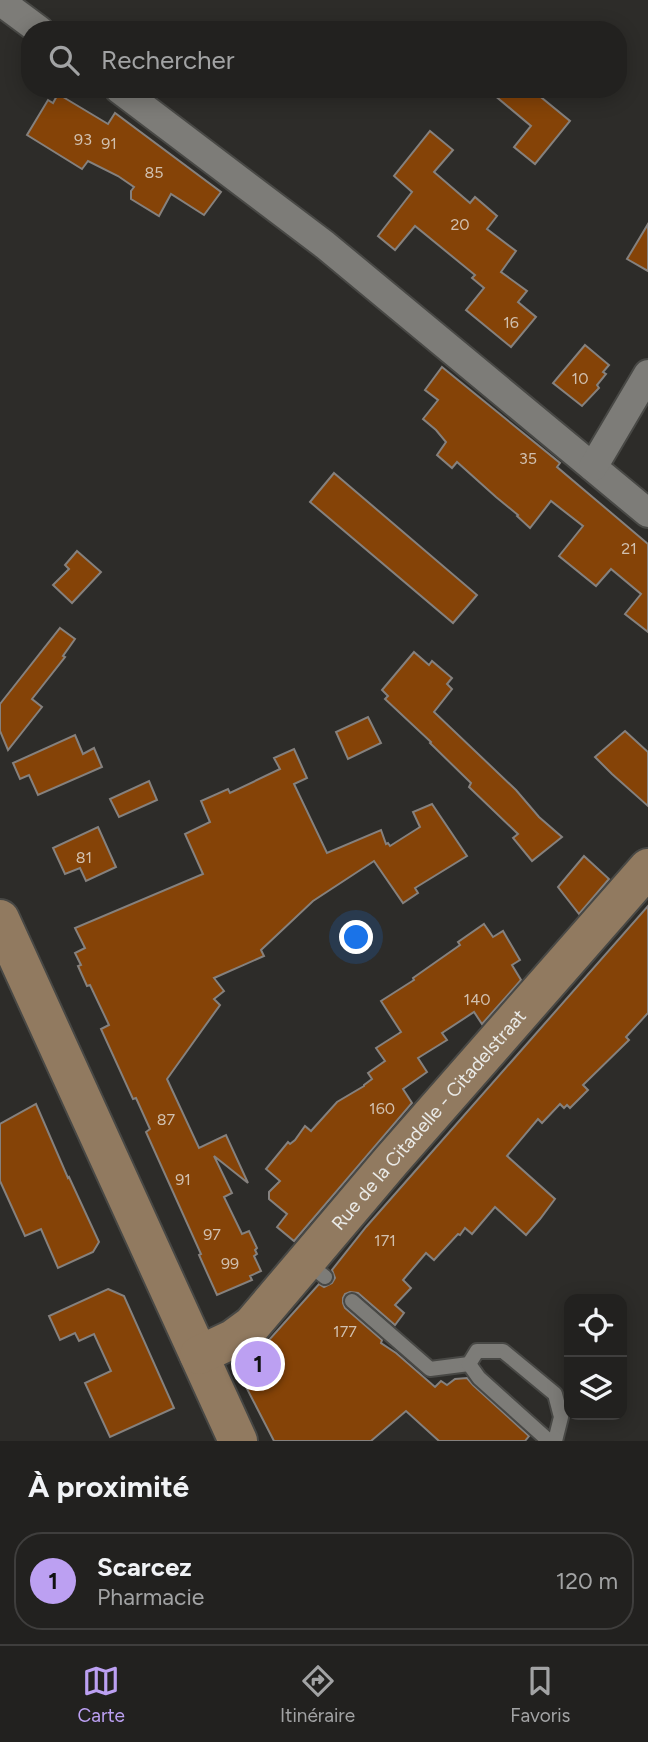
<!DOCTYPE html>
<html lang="fr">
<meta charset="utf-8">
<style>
:root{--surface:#22211f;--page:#2a2928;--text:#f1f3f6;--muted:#a2a3a4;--line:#3f3e3d;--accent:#bca0f2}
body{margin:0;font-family:Figtree,sans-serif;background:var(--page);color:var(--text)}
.controls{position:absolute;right:21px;bottom:21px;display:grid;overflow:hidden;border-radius:14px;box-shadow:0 4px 18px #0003}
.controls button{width:63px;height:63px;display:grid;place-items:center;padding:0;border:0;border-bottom:2px solid var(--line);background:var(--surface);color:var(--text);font:35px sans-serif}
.you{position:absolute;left:357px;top:938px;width:24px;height:24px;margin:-18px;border:5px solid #fff;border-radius:50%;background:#1a73e8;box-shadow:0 0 0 10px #1a73e833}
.badge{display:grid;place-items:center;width:46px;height:46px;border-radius:50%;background:var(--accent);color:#111;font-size:23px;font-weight:700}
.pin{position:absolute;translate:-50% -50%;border:4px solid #fff;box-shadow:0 2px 7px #0006}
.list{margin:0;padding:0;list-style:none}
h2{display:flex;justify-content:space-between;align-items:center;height:91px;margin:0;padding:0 28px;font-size:30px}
h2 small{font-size:23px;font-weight:400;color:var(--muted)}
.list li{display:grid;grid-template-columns:46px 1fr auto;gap:21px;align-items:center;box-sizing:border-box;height:98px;margin:0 14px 14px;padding:0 14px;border:2px solid var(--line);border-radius:28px}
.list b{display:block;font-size:26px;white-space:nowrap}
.list p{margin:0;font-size:23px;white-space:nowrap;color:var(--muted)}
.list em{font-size:23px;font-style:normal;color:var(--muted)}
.icon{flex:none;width:38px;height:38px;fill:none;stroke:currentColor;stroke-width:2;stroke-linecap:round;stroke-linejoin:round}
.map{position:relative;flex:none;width:648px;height:1441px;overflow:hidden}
.search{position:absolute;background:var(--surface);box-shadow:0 4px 18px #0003;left:21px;right:21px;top:21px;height:77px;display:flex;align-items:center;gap:18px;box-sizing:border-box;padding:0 24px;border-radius:28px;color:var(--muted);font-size:26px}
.sheet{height:203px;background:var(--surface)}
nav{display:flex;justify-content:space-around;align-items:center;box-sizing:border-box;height:98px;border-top:2px solid var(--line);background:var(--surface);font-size:19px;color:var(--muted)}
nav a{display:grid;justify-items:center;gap:4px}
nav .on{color:var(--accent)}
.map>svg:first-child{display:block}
</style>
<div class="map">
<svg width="648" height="1441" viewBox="0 0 648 1441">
<rect width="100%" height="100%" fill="#2d2c29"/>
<g fill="#854307" stroke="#85817e" stroke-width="2">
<path d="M487,89H531L570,121L535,164L514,147L531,126Z"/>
<path d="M58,94L108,124L115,113L221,192L204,215L171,194L159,216L131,199V191L134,187L118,176L88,161L82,169L27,135L48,100L53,103Z"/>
<path d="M430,131L453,150L434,172L470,203L475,197L497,216L487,229L516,251L501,272L527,291L518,302L536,317L511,347L466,310L484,288L472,278L475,275L415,226L395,250L378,236L412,192L394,176Z"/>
<path d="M648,224V271L627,259Z"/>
<path d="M585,345L609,365L603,372L606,374L597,385L599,388L582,406L553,383Z"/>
<path d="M442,367L560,463L557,467L648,544V632L625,614L641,594L611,569L596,586L559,556L583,526L551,501L530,528L517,516L518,515L496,497L457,462L452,468L437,455L446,442L436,430L423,419L438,400L425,390Z"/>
<path d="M334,473L477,595L453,623L310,502Z"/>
<path d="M77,551L101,572L72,603L53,585L69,569L65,565Z"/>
<path d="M60,628L75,639L63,656L65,657L32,699L42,707L8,750L0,731V704Z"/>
<path d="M414,652L429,665L432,661L452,678L447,684L452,689L434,712L516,790L539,817L562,837L532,861L513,838L518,834L469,787L471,783L430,743L431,742L385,699L388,696L382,690Z"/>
<path d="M368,717L381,743L348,759L336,732Z"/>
<path d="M625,731L648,752V806L612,774L595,757Z"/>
<path d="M75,735L83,754L94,748L102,767L38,795L29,775L20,779L13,763Z"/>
<path d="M294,749L307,778L294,784L327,853L381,830L386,844L388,843L390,846L420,827L413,812L432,804L467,856L415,888L418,893L403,903L374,861L313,901L261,950L264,956L214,978L224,991L214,999L220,1005L167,1079L199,1148L226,1135L248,1183L214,1156L232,1193L224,1197L242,1234L249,1231L257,1248L255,1250L257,1254L254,1256L261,1271L250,1276L252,1280L217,1295L199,1255L201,1254L146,1132L150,1129L136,1098L133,1099L101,1029L109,1025L90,985L87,986L78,966L81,965L75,953L85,948L75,928L203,874L185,834L210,822L201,801L228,789L230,793L280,769L274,758Z"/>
<path d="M149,781L157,800L119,817L110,799Z"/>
<path d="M98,827L116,867L86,881L80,868L65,874L53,848Z"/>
<path d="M584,856L609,879L579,914L558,887Z"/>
<path d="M648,906V1013L626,1037L629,1040L583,1085L588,1090L570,1108L567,1105L564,1108L560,1104L542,1123L538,1119L507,1156L555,1199L540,1219L526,1235L495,1207L472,1234L465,1228L460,1235L458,1234L434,1260L426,1253L403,1280L411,1288L395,1305L404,1313L395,1325L358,1293L350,1292L345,1294L343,1298V1303L345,1308L382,1340L381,1343L396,1353L435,1387L441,1381L447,1385L455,1379L467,1378L473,1385L529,1436L525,1441H439L406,1411L371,1441H274L243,1381V1369L319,1284L324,1287L332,1283L335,1278L332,1270L366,1227Z"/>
<path d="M484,924L493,937L503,931L520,960L512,965L521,980L482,1024L474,1012L442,1033L447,1040L418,1058L427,1072L403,1089L412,1103L294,1241L277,1227L287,1214L269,1199V1192L280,1181L266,1169L288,1142L290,1144L295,1140L305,1126L311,1131L337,1102L364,1086V1085L372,1079L368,1073L385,1061L376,1048L401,1032L381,1001L414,980L413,978L460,945L458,942Z"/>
<path d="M36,1104L68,1178L69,1177L99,1242L93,1252L58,1268L41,1229L25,1236L0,1181V1124Z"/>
<path d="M108,1289L124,1296L174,1408L110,1437L85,1383L111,1371L94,1334L79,1341L75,1333L60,1340L49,1316Z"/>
</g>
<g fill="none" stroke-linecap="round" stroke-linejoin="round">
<g stroke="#484845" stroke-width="18">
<g id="lane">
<path d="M306,1262L325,1277"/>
<path d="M352,1301L430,1369L469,1364"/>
<path d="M549,1441L479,1378L469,1364L477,1351H503L555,1394L561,1417L555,1441"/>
</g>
</g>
<g stroke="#484845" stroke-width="32">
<g id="street">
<path d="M0,1L39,30"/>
<path d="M119,89L325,245L648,513"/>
<path d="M593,467L648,374"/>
</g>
</g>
<g stroke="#484845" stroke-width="42">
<g id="secondary">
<path d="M0,919L238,1441"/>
<path id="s1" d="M199,1355L233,1339L252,1325L391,1161L648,868"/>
</g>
</g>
<use href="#lane" stroke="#7d7c78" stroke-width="14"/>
<use href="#street" stroke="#7d7c78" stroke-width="28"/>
<use href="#secondary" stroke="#917a60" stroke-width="38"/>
</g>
<g text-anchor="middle" stroke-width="7" stroke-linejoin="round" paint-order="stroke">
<g font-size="16" fill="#d1c0af">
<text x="83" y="145">93</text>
<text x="109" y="149">91</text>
<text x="154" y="178">85</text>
<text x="460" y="230">20</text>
<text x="511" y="328">16</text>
<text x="580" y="384">10</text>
<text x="528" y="464">35</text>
<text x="629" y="554">21</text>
<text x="84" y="863">81</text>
<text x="477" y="1005">140</text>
<text x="382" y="1114">160</text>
<text x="166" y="1125">87</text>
<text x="183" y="1185">91</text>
<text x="212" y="1240">97</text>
<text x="385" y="1246">171</text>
<text x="230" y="1269">99</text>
<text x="345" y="1337">177</text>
</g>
<g font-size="19" fill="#eaeae7" stroke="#23221f">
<text dy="7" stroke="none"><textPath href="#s1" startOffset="332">Rue de la Citadelle - Citadelstraat</textPath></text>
</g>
</g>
</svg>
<div class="controls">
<button><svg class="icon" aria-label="locate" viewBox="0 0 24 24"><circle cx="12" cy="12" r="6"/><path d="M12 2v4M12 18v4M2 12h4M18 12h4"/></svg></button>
<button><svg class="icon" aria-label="layers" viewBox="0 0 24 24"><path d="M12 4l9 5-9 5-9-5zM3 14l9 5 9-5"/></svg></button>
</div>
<div class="you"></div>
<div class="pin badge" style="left:258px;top:1364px">1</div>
<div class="search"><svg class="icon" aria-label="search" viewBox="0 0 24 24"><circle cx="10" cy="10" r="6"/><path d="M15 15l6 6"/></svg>Rechercher</div>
</div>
<section class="sheet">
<h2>À proximité<small></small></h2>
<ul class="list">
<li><span class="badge">1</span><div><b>Scarcez</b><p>Pharmacie</p></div><em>120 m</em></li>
</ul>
</section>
<nav>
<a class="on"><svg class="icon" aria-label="map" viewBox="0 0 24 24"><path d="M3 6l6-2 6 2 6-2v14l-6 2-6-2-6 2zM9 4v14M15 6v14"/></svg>Carte</a>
<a><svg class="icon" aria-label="directions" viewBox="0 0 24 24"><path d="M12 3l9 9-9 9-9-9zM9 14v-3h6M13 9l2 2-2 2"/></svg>Itinéraire</a>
<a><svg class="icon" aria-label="saved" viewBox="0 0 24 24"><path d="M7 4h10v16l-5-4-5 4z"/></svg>Favoris</a>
</nav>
